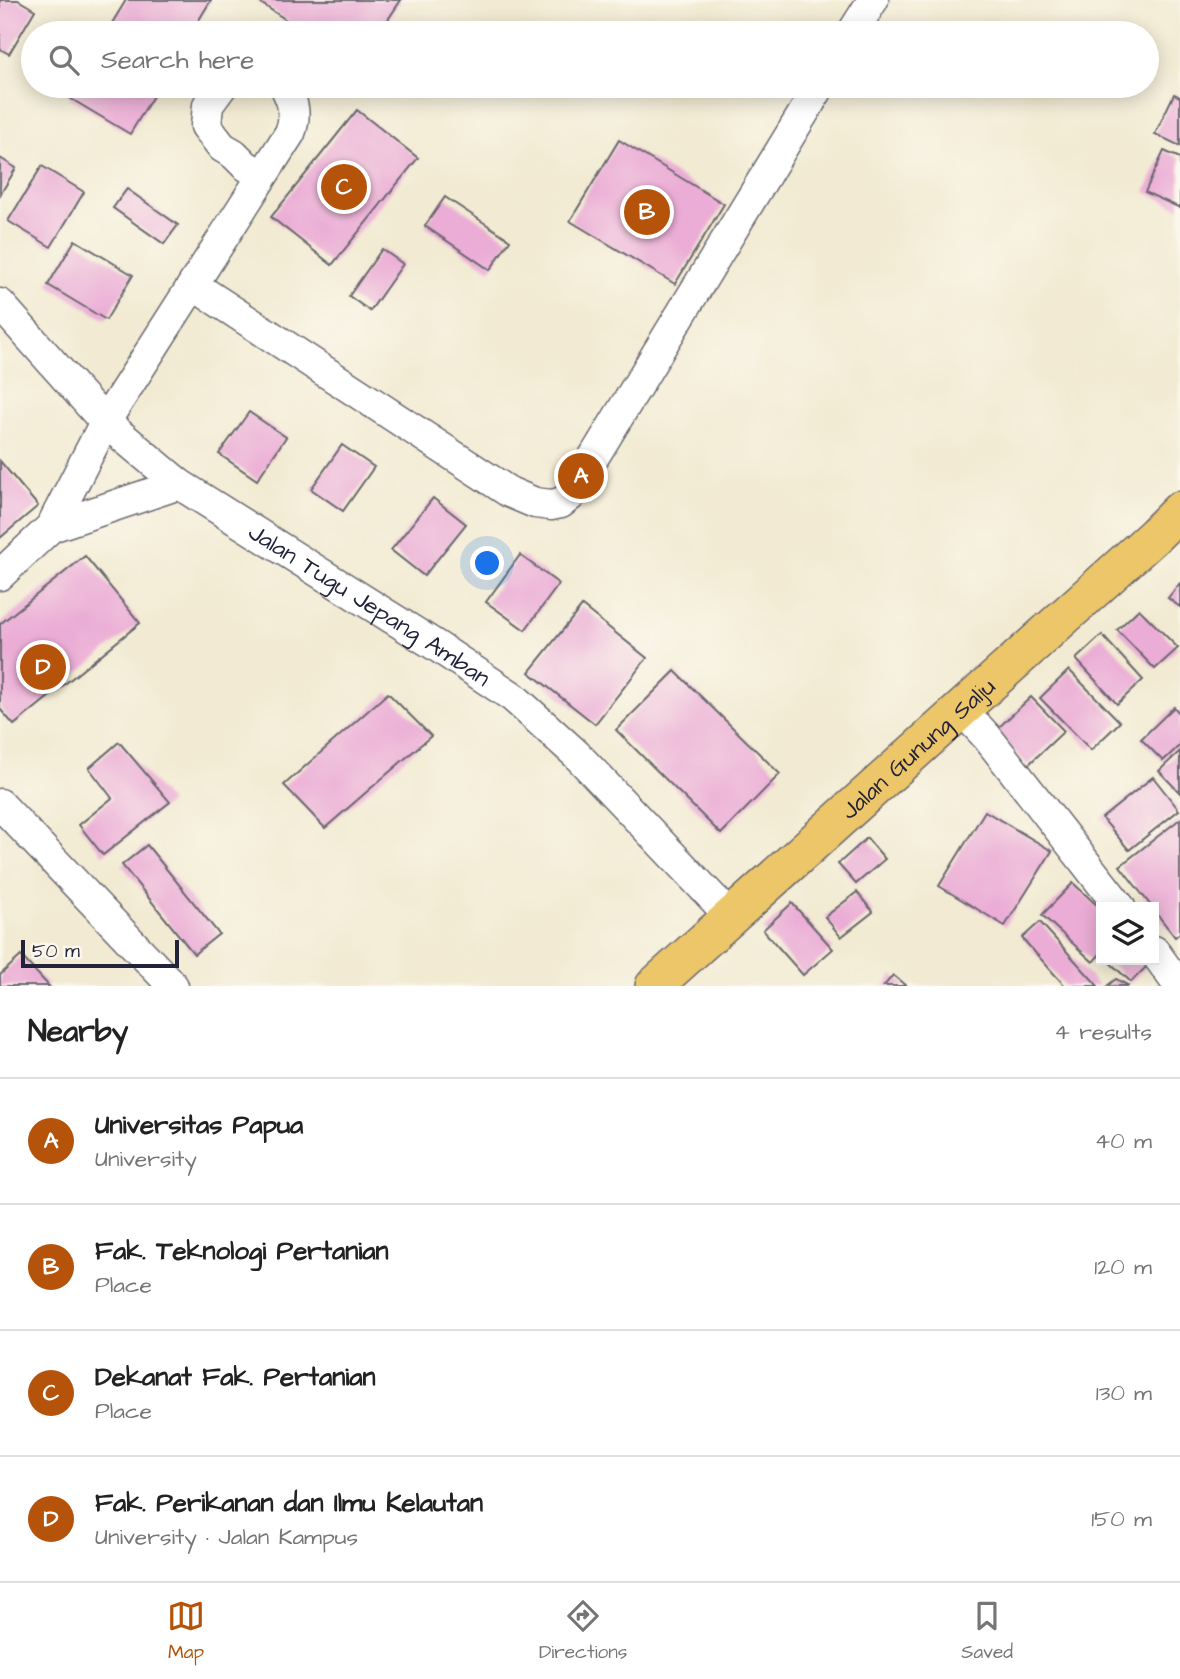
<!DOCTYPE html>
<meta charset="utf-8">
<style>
:root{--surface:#fff;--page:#f2f2f2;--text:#222;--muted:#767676;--line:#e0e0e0;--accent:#b45309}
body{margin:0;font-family:"Architects Daughter",sans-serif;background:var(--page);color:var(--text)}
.controls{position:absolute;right:21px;bottom:21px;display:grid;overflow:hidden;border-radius:0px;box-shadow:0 4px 18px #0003}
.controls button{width:63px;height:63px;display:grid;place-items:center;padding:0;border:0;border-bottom:2px solid var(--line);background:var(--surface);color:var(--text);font:35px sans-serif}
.scale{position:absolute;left:21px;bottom:18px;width:158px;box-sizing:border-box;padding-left:7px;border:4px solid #22223b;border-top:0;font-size:19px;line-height:24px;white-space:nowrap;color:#22223b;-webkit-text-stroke:5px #fbf7ec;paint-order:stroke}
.you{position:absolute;left:488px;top:564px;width:24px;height:24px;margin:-18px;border:5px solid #fff;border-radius:50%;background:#1a73e8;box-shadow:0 0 0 10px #1a73e833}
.badge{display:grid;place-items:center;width:46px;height:46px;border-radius:50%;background:var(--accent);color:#fff;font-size:23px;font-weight:700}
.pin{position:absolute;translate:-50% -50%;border:4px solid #fff;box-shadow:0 2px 7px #0006}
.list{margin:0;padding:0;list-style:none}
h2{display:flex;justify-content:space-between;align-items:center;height:91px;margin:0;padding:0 28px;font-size:30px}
h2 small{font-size:23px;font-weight:400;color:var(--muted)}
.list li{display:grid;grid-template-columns:46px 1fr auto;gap:21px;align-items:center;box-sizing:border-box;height:126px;padding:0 28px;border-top:2px solid var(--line)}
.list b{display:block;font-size:26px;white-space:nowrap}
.list p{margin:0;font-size:23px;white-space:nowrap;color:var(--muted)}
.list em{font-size:23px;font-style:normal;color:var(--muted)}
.icon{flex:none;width:38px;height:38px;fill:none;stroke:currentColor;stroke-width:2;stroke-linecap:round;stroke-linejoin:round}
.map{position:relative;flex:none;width:1180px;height:986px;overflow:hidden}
.search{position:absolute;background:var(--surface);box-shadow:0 4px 18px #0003;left:21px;right:21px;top:21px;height:77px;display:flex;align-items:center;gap:18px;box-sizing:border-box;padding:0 24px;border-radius:38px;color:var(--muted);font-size:26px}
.sheet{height:595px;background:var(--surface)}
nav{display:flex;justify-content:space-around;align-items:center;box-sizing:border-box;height:98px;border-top:2px solid var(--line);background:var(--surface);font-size:19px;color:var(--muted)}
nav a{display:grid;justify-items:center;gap:4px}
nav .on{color:var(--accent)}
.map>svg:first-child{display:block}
</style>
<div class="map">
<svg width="1180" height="986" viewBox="0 0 1180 986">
<rect width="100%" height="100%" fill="#fbf7ec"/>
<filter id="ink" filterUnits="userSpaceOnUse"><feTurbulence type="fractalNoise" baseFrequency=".0143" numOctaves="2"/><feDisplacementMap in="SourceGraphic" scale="14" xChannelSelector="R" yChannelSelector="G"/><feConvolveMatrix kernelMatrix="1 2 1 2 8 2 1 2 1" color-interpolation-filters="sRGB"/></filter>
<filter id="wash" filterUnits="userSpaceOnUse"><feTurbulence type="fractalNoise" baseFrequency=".00686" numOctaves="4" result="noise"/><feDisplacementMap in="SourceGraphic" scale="28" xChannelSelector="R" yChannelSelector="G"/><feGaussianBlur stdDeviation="1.57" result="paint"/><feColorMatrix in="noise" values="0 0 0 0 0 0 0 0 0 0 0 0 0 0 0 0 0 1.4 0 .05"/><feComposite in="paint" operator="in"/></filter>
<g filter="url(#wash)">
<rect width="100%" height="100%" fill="#f2ead2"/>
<g id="blocks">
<g fill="#ebadd6">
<path d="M0,0H18L35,10L9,54L0,49Z"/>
<path d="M126,0H211L191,33H106Z"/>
<path d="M256,0H401L379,33H306Z"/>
<path d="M75,86H159L130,134L68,97Z"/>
<path d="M1174,94L1180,97V146L1155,134Z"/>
<path d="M357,110L418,158L332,265L271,217Z"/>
<path d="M619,140L724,204L675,284L570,221Z"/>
<path d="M1164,151L1180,158V208L1145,192Z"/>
<path d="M0,158L16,168L0,195Z"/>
<path d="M42,166L84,192L51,247L8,221Z"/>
<path d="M127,189L178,225L164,244L113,208Z"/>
<path d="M445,197L510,240L490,270L425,226Z"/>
<path d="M75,240L133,275L106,320L48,285Z"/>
<path d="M382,249L403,264L370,311L349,296Z"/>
<path d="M249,412L286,437L257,480L219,454Z"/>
<path d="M342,445L374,467L343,511L311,489Z"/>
<path d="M0,461L38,506L0,538Z"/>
<path d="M433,498L466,524L424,576L391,550Z"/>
<path d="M520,555L559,584L525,630L486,602Z"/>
<path d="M85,556L140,623L14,725L0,709V624Z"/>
<path d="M1180,583V607L1168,598Z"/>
<path d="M582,606L647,658L595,724L529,672Z"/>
<path d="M1139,609L1178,648L1155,669L1117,630Z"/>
<path d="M1102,635L1143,680L1117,704L1076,659Z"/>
<path d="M1069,670L1120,722L1091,750L1040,698Z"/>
<path d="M675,671L780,774L721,834L616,730Z"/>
<path d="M388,693L431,736L325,828L284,785Z"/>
<path d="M1031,697L1064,731L1028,765L995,731Z"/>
<path d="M1174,707L1180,714V745L1163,761L1141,739Z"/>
<path d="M119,742L170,802L103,855L79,825L112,798L89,768Z"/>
<path d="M1180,751V793L1159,771Z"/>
<path d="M1153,777L1179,810L1129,850L1102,818Z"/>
<path d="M985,811L1052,851L1005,926L939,886Z"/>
<path d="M1180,819V933L1175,937L1154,910V907H1152L1120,866Z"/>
<path d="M867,838L885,859L856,884L838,864Z"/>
<path d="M147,845L219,934L194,954L122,865Z"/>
<path d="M1073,883L1101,909V953L1093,962L1042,915Z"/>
<path d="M857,892L873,912L841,937L825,917Z"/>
<path d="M792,903L833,949L803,975L763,930Z"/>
<path d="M1040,922L1098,986H1065L1022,938Z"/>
<path d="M21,956L49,986H0V975Z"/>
<path d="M1107,960H1143L1148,965L1131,982Z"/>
<path d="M893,975L906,986H884Z"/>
<path d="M1116,979L1129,986H1107Z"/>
</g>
</g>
</g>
<g filter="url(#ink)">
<use href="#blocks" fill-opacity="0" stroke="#6b6870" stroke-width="2"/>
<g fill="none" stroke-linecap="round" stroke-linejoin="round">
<g stroke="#6b6870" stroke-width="33">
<g id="minor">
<path d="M852,33L873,0"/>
<path d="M222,86L208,105L206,126L222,147L234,154L245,165L262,176"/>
<path d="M193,285L509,492L535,503L551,505L561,503L570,496L820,86"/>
<path id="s1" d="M0,304L105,422L179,484L438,647L513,697L576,754L730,916"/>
<path d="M51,527L179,484"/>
<path d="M0,575L51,527L105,422L290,133C297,115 293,102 285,86"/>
<path d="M961,709L987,737L1120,907"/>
<path d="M0,804L173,986"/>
<path d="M1154,951L1179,986"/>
</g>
</g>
<g stroke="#6b6870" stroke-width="40">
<g id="major">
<path id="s2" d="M654,986L1155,535L1180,510"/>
</g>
</g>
<use href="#minor" stroke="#fff" stroke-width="30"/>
<use href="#major" stroke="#ecc669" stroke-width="37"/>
</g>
</g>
<g text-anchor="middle" stroke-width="6" stroke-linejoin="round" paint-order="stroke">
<g font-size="24" fill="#22223b" stroke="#fbf7ec">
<text dy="8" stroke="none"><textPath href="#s1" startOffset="480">Jalan Tugu Jepang Amban</textPath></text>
<text dy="8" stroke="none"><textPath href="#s2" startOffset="355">Jalan Gunung Salju</textPath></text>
</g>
</g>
</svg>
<div class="controls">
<button><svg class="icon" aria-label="layers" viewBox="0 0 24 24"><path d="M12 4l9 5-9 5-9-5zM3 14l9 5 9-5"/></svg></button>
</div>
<div class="scale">50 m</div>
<div class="you"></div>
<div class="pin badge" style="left:581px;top:476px">A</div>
<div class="pin badge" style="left:647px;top:212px">B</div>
<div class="pin badge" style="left:344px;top:187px">C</div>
<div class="pin badge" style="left:43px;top:667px">D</div>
<div class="search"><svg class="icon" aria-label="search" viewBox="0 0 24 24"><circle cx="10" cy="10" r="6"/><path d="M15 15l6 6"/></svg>Search here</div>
</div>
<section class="sheet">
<h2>Nearby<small>4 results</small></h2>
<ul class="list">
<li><span class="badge">A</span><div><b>Universitas Papua</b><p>University</p></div><em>40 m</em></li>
<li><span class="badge">B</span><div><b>Fak. Teknologi Pertanian</b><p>Place</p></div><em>120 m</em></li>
<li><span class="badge">C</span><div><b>Dekanat Fak. Pertanian</b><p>Place</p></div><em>130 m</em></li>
<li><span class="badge">D</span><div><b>Fak. Perikanan dan Ilmu Kelautan</b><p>University · Jalan Kampus</p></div><em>150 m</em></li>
</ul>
</section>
<nav>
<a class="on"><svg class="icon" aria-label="map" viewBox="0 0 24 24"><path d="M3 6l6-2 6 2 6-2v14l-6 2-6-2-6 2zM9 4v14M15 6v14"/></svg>Map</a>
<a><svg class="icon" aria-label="directions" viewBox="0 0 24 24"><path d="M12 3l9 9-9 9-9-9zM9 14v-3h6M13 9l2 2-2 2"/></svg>Directions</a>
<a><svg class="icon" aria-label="saved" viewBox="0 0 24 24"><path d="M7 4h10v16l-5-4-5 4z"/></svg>Saved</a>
</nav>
